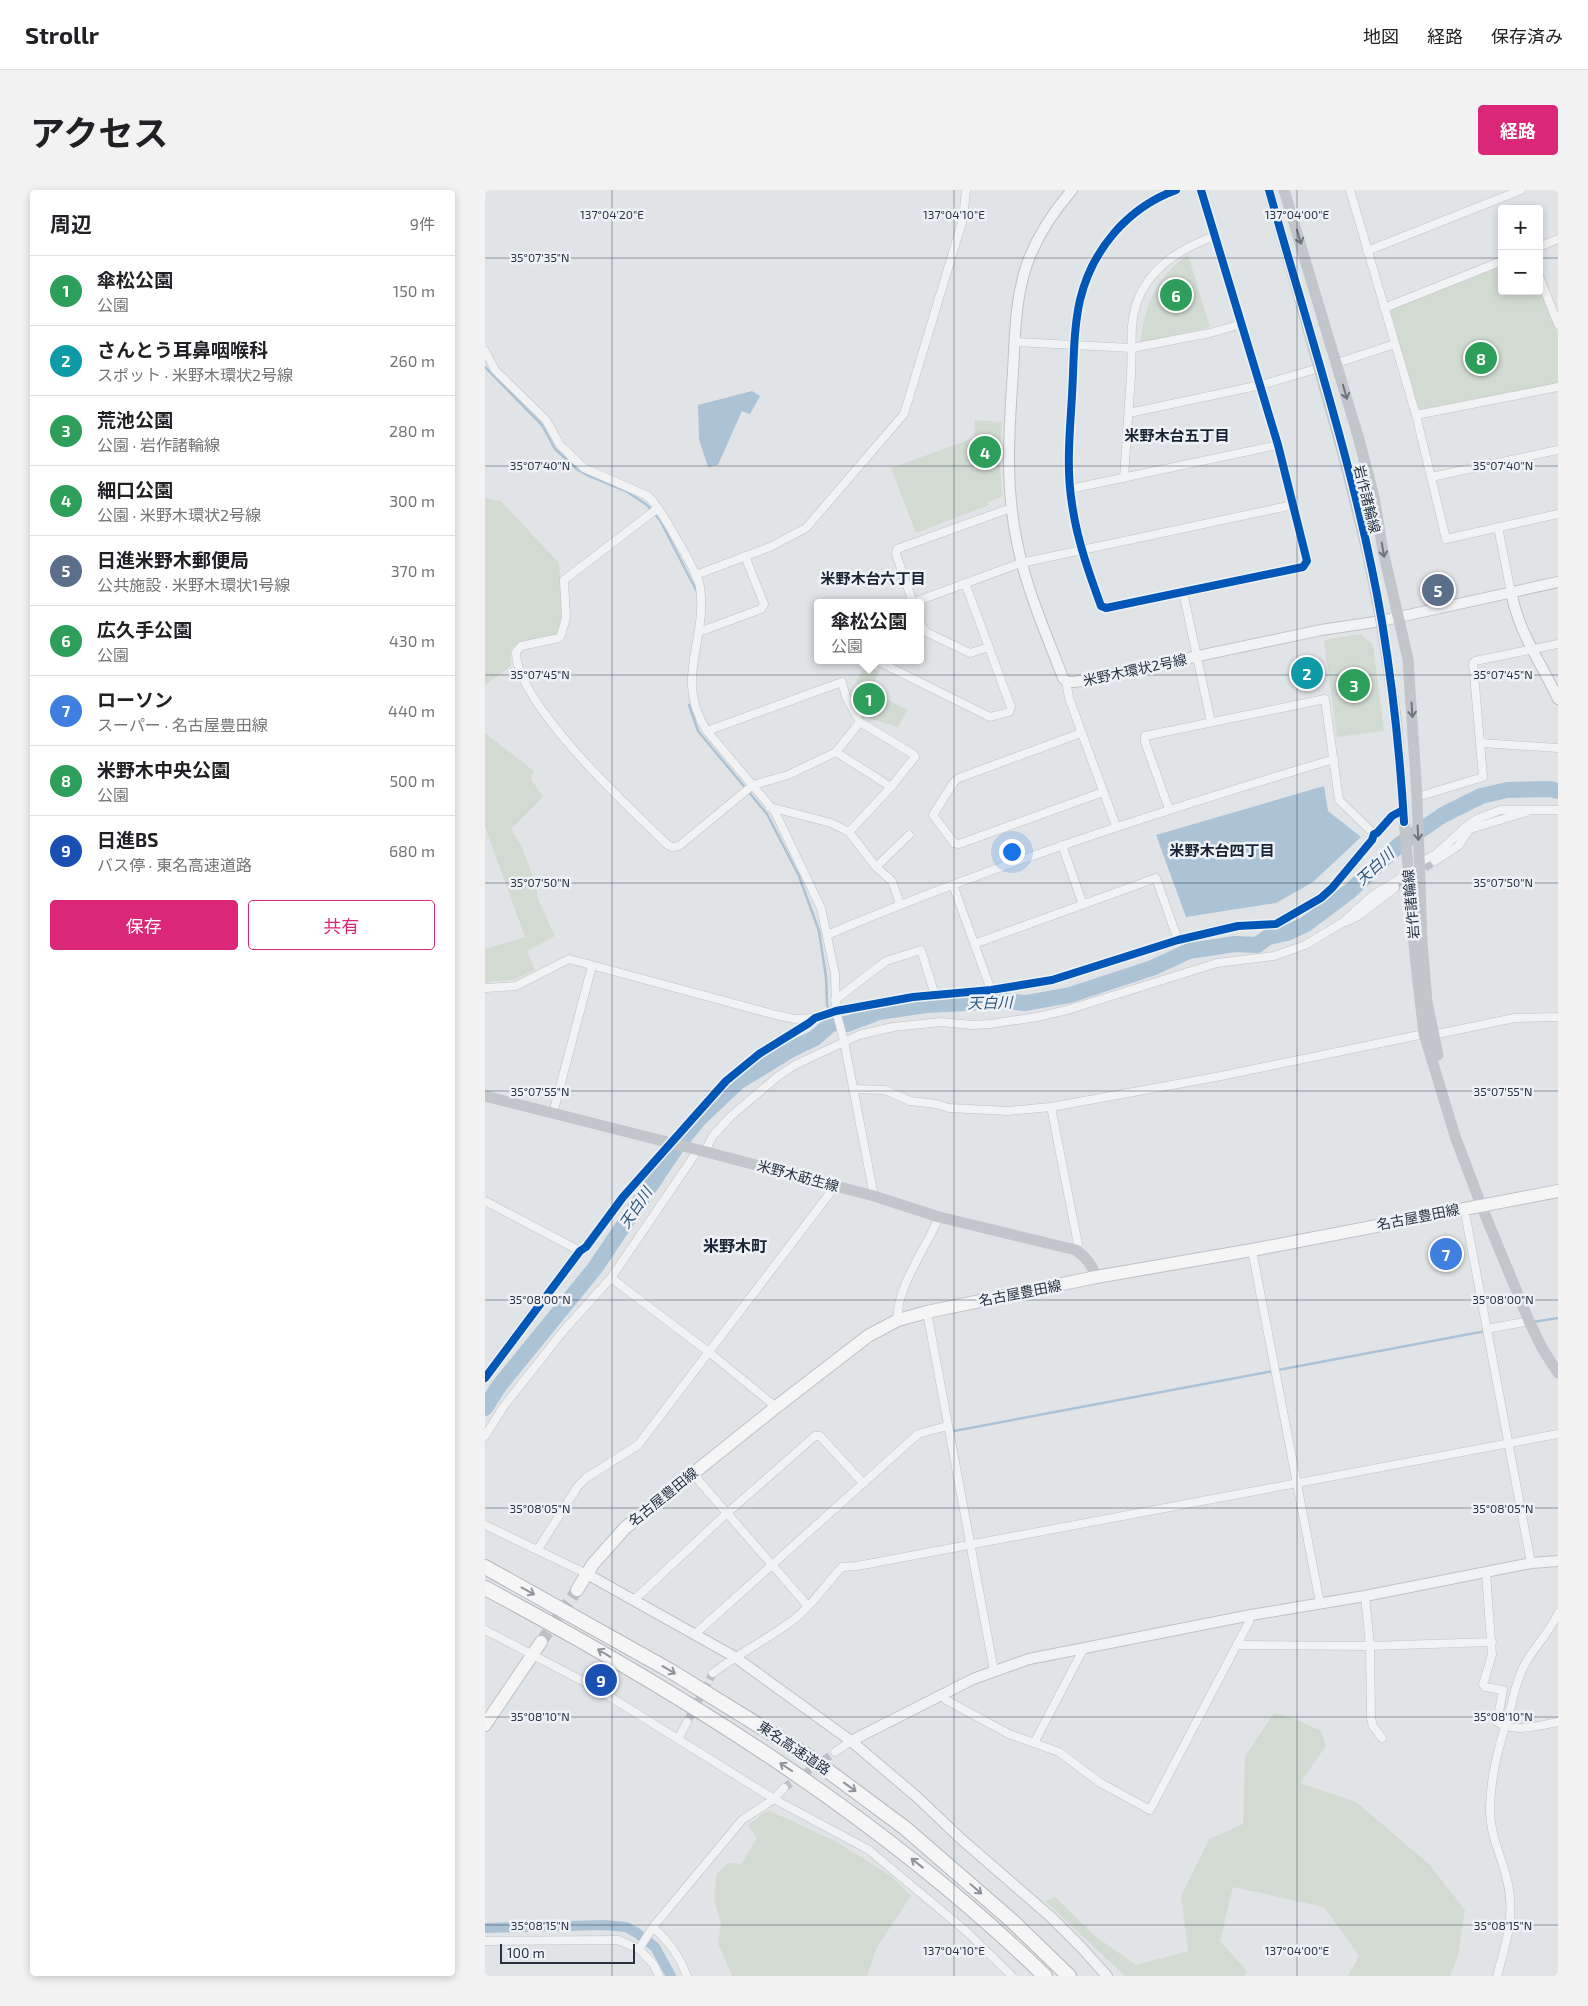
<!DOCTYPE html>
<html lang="ja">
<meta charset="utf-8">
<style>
:root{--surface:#fff;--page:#f2f2f2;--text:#202124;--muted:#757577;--line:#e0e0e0;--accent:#db2777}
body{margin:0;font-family:"Exo 2","Noto Sans JP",sans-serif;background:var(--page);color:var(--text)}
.controls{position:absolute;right:15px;top:15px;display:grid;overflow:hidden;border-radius:5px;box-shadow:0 2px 8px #0003}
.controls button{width:45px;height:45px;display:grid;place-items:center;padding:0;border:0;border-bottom:1px solid var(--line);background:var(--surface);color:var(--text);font:25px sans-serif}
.scale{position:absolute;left:15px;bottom:12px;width:135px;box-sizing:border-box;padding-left:5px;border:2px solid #263242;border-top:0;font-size:14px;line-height:18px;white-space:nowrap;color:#263242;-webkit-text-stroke:4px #eef2f7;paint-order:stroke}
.you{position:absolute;left:526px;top:661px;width:18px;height:18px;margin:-12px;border:4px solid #fff;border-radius:50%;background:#1a73e8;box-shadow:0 0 0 8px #1a73e833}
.badge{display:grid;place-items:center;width:32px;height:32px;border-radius:50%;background:var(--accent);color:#fff;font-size:16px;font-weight:700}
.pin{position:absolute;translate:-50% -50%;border:2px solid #fff;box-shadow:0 1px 5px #0006}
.popup{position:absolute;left:329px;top:409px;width:110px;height:65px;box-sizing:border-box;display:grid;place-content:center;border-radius:5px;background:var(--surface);filter:drop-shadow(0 1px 4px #0005);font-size:16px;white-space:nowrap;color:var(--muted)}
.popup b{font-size:19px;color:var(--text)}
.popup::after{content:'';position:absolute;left:50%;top:100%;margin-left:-10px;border:10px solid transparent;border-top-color:var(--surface)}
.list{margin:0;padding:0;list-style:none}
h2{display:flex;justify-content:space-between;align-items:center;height:65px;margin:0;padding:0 20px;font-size:21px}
h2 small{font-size:16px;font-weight:400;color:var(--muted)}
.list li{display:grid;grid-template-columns:32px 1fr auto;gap:15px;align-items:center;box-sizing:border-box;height:70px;padding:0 20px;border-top:1px solid var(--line)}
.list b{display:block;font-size:19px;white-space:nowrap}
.list p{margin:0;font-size:16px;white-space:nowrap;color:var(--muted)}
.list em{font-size:16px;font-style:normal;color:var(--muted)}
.actions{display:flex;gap:10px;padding:15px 20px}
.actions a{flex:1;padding:11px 0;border:1px solid var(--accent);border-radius:5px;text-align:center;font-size:18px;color:var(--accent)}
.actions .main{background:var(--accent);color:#fff}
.map{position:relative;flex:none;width:1073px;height:1786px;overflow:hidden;border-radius:5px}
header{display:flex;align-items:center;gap:30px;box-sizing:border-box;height:70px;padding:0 25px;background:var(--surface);border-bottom:1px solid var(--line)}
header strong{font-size:24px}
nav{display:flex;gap:28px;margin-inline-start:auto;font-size:18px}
.intro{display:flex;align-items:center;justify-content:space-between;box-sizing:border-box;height:120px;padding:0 30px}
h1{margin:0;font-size:35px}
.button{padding:12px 22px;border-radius:5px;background:var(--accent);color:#fff;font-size:18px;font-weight:700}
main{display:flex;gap:30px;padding:0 30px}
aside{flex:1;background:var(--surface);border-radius:5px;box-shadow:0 2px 8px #0003}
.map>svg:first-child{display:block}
</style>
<header>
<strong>Strollr</strong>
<nav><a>地図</a><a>経路</a><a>保存済み</a></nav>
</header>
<div class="intro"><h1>アクセス</h1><a class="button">経路</a></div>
<main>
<aside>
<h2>周辺<small>9件</small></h2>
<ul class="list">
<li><span class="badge" style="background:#2e9e5b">1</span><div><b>傘松公園</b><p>公園</p></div><em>150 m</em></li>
<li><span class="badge" style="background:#0f9aa8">2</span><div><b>さんとう耳鼻咽喉科</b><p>スポット · 米野木環状2号線</p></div><em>260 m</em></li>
<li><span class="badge" style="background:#2e9e5b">3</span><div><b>荒池公園</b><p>公園 · 岩作諸輪線</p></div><em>280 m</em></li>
<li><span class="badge" style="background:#2e9e5b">4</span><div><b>細口公園</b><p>公園 · 米野木環状2号線</p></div><em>300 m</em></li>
<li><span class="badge" style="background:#5c6f8a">5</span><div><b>日進米野木郵便局</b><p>公共施設 · 米野木環状1号線</p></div><em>370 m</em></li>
<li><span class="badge" style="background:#2e9e5b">6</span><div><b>広久手公園</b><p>公園</p></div><em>430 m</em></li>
<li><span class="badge" style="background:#3f7fe0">7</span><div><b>ローソン</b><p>スーパー · 名古屋豊田線</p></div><em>440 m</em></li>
<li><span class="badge" style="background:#2e9e5b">8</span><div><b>米野木中央公園</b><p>公園</p></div><em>500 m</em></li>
<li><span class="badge" style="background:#1a4fb4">9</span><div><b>日進BS</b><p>バス停 · 東名高速道路</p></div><em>680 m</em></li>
</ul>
<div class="actions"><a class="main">保存</a><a>共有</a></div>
</aside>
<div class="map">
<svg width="1073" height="1786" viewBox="0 0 1073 1786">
<rect width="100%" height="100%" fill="#e1e4e7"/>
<g fill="#d2dbd1">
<path d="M703,65L725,137L658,154L655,153C660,115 670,88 703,65Z"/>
<path d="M1017,76V101H1054V97L1073,144V193L938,221L933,218L904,123L907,119Z"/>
<path d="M490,230L517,232L515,274L517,307L503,312L504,315L431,343L406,278L489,248Z"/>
<path d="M0,308L16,311L74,373L78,427L74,445L29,456L25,461L26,476L0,495Z"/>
<path d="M876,444L888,455L899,541L852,547L839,450Z"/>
<path d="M383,476L394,481L386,499L387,502L423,520L413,537L386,529L380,514L377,511L371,518L366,506L375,502L371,490Z"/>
<path d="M0,543L49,581L46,589L58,607L26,639L36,655L52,697V707L70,746L42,761L50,780L28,790L0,792V759L40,747L0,637Z"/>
<path d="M789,1523L811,1529L836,1541L841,1556L815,1593L871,1612L944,1674L980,1720L973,1766L965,1786H863L874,1766L839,1717L748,1697L735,1751L762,1781L759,1786H640L560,1711L570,1707L610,1746L651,1775L703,1761L696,1705L724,1649L758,1634L760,1566Z"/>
<path d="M283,1620L352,1652L406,1686L426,1706L392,1757L382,1786H247L233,1753L236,1734L229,1710L231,1685L243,1673L256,1674L272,1648L263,1635Z"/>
</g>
<g fill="#acc2d5">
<path d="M267,201L275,206L265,224L257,221L233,275L223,277L214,249L213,215Z"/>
<path d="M839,596L843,621L876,647L828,692L791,713L701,727L671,645Z"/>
</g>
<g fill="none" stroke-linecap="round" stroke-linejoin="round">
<g stroke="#acc2d5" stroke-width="2.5">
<path d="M0,177L57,235L70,259L93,280L102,285L141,301L162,315L175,330L211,400"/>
<path d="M204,515L213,541L282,624L314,686L334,741L341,787L342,814L347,833"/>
<path d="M1048,1132L1073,1128"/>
<path d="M469,1241L1001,1141"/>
</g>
<path stroke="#acc2d5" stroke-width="10" d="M0,1738L119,1735L141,1737L152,1743L170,1757L186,1786"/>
<path stroke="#acc2d5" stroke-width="16" d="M0,1218L14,1196L110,1078L192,956L214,929L253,892L307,859L330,848L347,833L362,834L394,822L441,815L518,811L541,813L585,805L667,778L704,761L750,754L772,755L783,747L802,743L821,734L865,701L914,655L958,625L996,606L1022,600L1065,599L1073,601"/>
<g stroke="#bcc0c6" stroke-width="8" stroke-dasharray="8 4" stroke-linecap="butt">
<path d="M910,698L950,671"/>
<path d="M202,1532L228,1483"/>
<path d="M299,1598L350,1562"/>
</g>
<path stroke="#bcc0c6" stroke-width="12" stroke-dasharray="12 6" stroke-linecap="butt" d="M56,1452L92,1400"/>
<g stroke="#bfc2c5" stroke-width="9">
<g id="minor">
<path d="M691,0C642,18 607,60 595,110C588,141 589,173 587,205C585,241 581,278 587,314C592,350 604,383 616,416L621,418L818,377L822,371L793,255L716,0"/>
<path d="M865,0L931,225L961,349L1073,324"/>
<path d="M1054,57L1073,49"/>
<path d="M882,61L1036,0"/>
<path d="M1054,86L1073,134"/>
<path d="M899,118L1017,71"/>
<path d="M530,152L647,158L725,143L757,134"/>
<path d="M0,161L10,180L61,230L75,255L99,278L163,306L170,314C180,328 213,383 215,397C223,452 188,488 222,541L290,622L336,718L350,784L351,821L359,851L389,1006"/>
<path d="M852,173L910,154"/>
<path d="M644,223L776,195L834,178"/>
<path d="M931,225L1073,197"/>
<path d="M946,287L1073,260"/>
<path d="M639,288C641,254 644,219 646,185C647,169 646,152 647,136C651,87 687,61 730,46"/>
<path d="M585,299L793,255"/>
<path d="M173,318L79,390L81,428L76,445L74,448L36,456L31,462C31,513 145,619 183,655L187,657L194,656L268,595L303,585L351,562L375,532"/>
<path d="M1013,337L1026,402"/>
<path d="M211,385L285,357L321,338L419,224L478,29L481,0"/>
<path d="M698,402L726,532"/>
<path d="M427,413L536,373L808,315"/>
<path d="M428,413L411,364L412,359L526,318"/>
<path d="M435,434L441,442L485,463L504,457"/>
<path d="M214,442L276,419L279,414L260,366"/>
<path d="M390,470L505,527L524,522L526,517L480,393"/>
<path d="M581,491L584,508L631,636"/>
<path d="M222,541L357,492L361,507L375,532L428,564L430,567L406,597L364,642"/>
<path d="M596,543L474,588L469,592L448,625L469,653L474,654L618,602"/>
<path d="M996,553L1073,558"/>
<path d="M351,562L406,597"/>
<path d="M932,607L998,587L988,473L990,471L1073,454"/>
<path d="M285,617L346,633L364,642L391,677L407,691L415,714"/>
<path d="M684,619L660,552V546L840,509L854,610L889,644"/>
<path d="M577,655L598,715"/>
<path d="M950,671L973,656L985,639L1041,622"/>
<path d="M935,672L951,664L984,634L994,628L1016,620H1073"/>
<path d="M391,677L424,645"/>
<path d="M468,695L506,800"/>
<path d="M861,732L873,726L910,698"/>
<path d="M342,745C507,675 677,621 849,569"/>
<path d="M489,754L671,688L693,750"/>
<path d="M0,798L31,796L84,769L291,825L310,829L330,828"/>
<path d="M350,810L401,771L436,760L450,805"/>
<path d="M948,845L1029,828L1073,827"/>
<path d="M368,899L400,900L425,911L451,914L464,918L523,921L566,917L736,886L939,844"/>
<path d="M566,917L593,1054L591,1060"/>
<path d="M68,923L107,776"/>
<path d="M220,962L227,947L245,927L292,887L310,875L374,845L408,837L456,832L487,835L505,834L552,827L582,820L732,773L789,766L820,755L857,733L887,706L924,683"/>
<path d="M0,1011L95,1061"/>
<path d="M981,1028L1046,1373"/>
<path d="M767,1060L835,1413"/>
<path d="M126,1088L225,1163L291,1217"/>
<path d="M442,1122L509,1481"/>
<path d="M413,1130C409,1101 443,1055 454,1027"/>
<path d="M1002,1139L1044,1131"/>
<path d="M0,1188L95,1061L101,1057L138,1007L241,891L274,864L324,833L330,828L351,821L428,807L506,800L567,790L693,750L753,736L791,734L836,708L847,698L887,650L889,644L892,643L907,626L918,620"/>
<path d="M0,1246L19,1216L79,1140L126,1088L213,960"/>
<path d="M207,1283L323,1416"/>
<path d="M0,1335L102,1384"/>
<path d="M53,1359L93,1296L101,1288L153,1255L345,1003L348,996"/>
<path d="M1001,1383L1007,1465L998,1494L1000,1497L1018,1500L1012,1532C1029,1543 1054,1536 1073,1532"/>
<path d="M880,1406L885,1456L886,1528L888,1536L897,1548"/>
<path d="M149,1410L241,1324L330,1246H335L378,1293"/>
<path d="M0,1440L111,1498L289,1609L384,1660L482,1742L527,1786"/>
<path d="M210,1444L433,1244L462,1236"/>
<path d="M752,1455L885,1456L1007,1452"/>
<path d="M228,1483C253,1464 281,1450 307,1431C327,1416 340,1395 357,1377L372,1376L1073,1244"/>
<path d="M456,1505L461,1510L524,1544L574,1562L614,1592L665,1620L764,1432L766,1425"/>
<path d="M193,1549L202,1532"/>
<path d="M549,1553L599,1458"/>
<path d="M350,1562L366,1551"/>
<path d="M168,1737C184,1752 194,1765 202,1786"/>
<path d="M0,1751L133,1750L154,1759L169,1775L174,1786"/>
<path d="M154,1759L168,1737L257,1630L289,1609L299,1598"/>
<path d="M1012,1786C1021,1753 1031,1725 1022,1690C1016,1663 1004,1645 1005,1616C1006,1583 1015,1552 1025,1520C1029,1505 1032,1488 1040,1474C1050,1456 1065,1442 1073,1423"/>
</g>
</g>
<g stroke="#bfc2c5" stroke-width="12">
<g id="tertiary">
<path d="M587,0C568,22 552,46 542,74C530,109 530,146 528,182C524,240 520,295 532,352C541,399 561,443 578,488L582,492H590L836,440L896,431L1073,392"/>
<path d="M1026,402C1035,446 1055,470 1073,509"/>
<path d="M102,1384L250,1467L366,1551L432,1607L475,1648L566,1727L596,1757L622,1786"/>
<path d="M366,1551L488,1489L544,1469L766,1425L880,1406L1046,1373L1073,1371"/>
</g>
</g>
<g stroke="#bdc1c5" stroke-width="14">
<g id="primary">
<path d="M92,1400L108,1374L140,1338L291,1217L383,1146L413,1130L442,1122L611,1087L767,1060L1073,1001"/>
<path d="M0,1535L56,1452"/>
</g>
</g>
<g stroke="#b3b7bc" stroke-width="16">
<g id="motorway">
<path d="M0,1377L184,1480L323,1566L420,1638L526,1730L584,1786"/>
<path d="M0,1398C201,1505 396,1627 560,1786"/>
</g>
</g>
<use href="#minor" stroke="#f1f2f3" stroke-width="8"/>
<use href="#tertiary" stroke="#f1f2f3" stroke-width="10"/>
<g stroke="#c2c5c9" stroke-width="11">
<path d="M784,0L860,271L883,365L896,431L911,527L930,766L939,844L970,946L996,1015L1044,1131L1057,1158L1073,1183"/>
<path d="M799,0L873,246L889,307L898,361L923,469L932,607L937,752L942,812L953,865"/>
<path d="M0,906L210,959L389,1006L454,1027L591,1060C602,1068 607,1075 611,1087"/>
</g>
<use href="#primary" stroke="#f5f5f6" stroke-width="12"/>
<use href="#motorway" stroke="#f5f5f6" stroke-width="14"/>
<g stroke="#eef2f7" stroke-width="11">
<g id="cycleway">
<path d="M691,0C642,18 607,60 595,110C588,141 589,173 587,205C585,241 581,278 587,314C592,350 604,383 616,416L621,418L818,377L822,371L793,255L716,0"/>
<path d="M784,0C824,143 872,286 897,432C908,499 915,565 919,632"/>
<path d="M0,1188L95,1061L101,1057L138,1007L241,891L274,864L324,833L330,828L351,821L428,807L506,800L567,790L693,750L753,736L791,734L836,708L847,698L887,650L889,644L892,643L907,626L918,620"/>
</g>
</g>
<use href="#cycleway" stroke="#0057b8" stroke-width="8"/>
</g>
<defs><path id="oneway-shaft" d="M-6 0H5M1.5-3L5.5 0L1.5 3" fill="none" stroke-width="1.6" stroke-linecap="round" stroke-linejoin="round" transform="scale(1.25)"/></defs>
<g stroke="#6c747f">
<use href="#oneway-shaft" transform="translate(814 47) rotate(73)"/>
<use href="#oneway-shaft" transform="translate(860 202) rotate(74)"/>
<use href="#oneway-shaft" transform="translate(898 360) rotate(80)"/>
<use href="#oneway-shaft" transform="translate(927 520) rotate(86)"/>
<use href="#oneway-shaft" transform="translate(933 643) rotate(87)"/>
</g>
<g stroke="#8e949c">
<use href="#oneway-shaft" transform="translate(43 1401) rotate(29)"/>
<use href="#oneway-shaft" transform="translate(119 1463) rotate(-149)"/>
<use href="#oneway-shaft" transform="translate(184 1480) rotate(31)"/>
<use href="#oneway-shaft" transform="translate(301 1577) rotate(-146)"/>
<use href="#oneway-shaft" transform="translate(365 1597) rotate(36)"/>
<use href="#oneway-shaft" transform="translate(432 1673) rotate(-142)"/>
<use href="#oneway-shaft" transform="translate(491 1699) rotate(41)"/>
</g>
<path fill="none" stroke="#263242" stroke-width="1" stroke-opacity="0.45" d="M127,0V1786M469,0V1786M812,0V1786M0,68H1017M1054,68H1073M0,276H1073M0,485H1073M0,693H1073M0,901H1073M0,1110H1073M0,1318H1073M0,1527H1073M0,1735H1073"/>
<g text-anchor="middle" stroke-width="5" stroke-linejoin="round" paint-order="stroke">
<g font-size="14" fill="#263242" stroke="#eef2f7">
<text transform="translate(882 309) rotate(76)" y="5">岩作諸輪線</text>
<text transform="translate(650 480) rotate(-12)" y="5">米野木環状2号線</text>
<text transform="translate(926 714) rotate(-95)" y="5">岩作諸輪線</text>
<text transform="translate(313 986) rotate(15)" y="5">米野木莇生線</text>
<text transform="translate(933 1027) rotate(-11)" y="5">名古屋豊田線</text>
<text transform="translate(535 1103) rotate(-11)" y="5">名古屋豊田線</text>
<text transform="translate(178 1307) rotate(-39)" y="5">名古屋豊田線</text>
<text transform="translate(309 1558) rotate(34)" y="5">東名高速道路</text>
</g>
<g font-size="15" font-weight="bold" fill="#182333" stroke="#eef2f7">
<text x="692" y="251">米野木台五丁目</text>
<text x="388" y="394">米野木台六丁目</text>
<text x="737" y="666">米野木台四丁目</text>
</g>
<g font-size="15" font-style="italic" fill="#2c547a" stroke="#eef2f7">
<text transform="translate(890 677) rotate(-43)" y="5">天白川</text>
<text transform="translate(505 813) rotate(-1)" y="5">天白川</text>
<text transform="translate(151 1018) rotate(-56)" y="5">天白川</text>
</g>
<g font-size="16" font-weight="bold" fill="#182333" stroke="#eef2f7">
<text x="250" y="1062">米野木町</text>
</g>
</g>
<g font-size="12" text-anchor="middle" fill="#263242" stroke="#eef2f7" stroke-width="5" stroke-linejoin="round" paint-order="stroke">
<text x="127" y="29">137°04'20"E</text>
<text x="469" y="29">137°04'10"E</text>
<text x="812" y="29">137°04'00"E</text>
<text x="55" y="72">35°07'35"N</text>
<text x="1018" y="280">35°07'40"N</text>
<text x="55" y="280">35°07'40"N</text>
<text x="1018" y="489">35°07'45"N</text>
<text x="55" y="489">35°07'45"N</text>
<text x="1018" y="697">35°07'50"N</text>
<text x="55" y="697">35°07'50"N</text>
<text x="1018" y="906">35°07'55"N</text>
<text x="55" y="906">35°07'55"N</text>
<text x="1018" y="1114">35°08'00"N</text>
<text x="55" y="1114">35°08'00"N</text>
<text x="1018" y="1323">35°08'05"N</text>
<text x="55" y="1323">35°08'05"N</text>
<text x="1018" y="1531">35°08'10"N</text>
<text x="55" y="1531">35°08'10"N</text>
<text x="1018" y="1740">35°08'15"N</text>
<text x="55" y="1740">35°08'15"N</text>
<text x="469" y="1765">137°04'10"E</text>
<text x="812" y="1765">137°04'00"E</text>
</g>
</svg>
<div class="controls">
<button>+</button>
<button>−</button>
</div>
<div class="scale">100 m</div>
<div class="you"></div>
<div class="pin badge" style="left:384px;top:509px;background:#2e9e5b">1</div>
<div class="popup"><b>傘松公園</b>公園</div>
<div class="pin badge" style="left:822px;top:483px;background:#0f9aa8">2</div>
<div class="pin badge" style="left:869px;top:495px;background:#2e9e5b">3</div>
<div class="pin badge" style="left:500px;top:262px;background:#2e9e5b">4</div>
<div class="pin badge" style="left:953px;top:400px;background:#5c6f8a">5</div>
<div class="pin badge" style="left:691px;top:105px;background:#2e9e5b">6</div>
<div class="pin badge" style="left:961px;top:1064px;background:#3f7fe0">7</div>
<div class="pin badge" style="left:996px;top:168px;background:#2e9e5b">8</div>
<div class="pin badge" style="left:116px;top:1490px;background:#1a4fb4">9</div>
</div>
</main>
